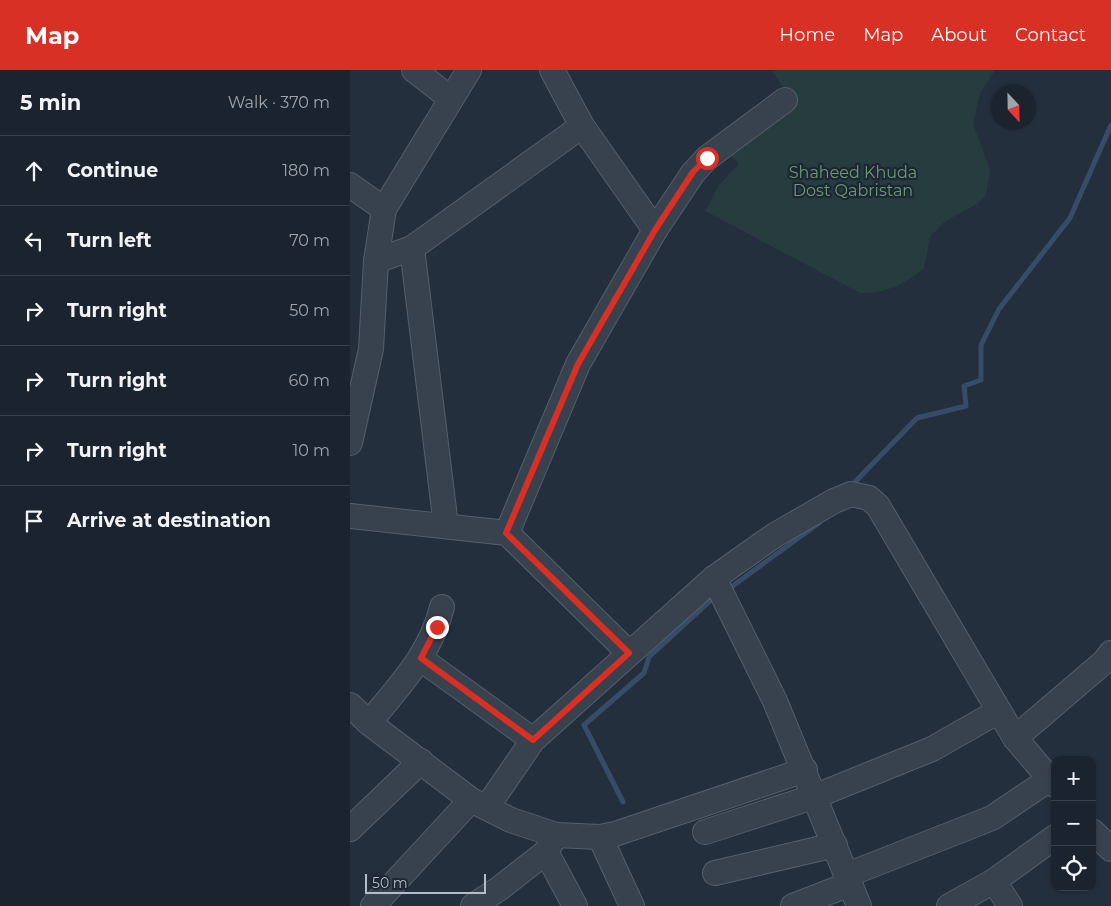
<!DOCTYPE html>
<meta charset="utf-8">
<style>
:root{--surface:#1b232e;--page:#282f3a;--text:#f1f3f6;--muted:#a0a4aa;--line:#39404a;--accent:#d93025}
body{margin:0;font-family:Montserrat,sans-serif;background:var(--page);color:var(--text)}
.controls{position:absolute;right:15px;bottom:15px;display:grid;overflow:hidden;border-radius:10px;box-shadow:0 1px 4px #0004}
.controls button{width:45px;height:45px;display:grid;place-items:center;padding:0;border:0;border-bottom:1px solid var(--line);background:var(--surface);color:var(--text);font:25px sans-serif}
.compass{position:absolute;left:641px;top:15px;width:45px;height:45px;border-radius:50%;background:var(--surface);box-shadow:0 1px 4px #0004;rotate:158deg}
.scale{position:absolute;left:15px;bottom:12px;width:121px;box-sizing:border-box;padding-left:5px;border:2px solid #b4bcc9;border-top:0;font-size:14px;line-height:18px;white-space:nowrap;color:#b4bcc9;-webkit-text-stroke:4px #1d2633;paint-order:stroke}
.stop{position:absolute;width:15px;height:15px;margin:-11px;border:4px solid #d93025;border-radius:50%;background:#fff}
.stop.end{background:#d93025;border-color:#fff;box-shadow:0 1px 5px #0008}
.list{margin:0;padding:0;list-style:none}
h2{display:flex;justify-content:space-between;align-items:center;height:65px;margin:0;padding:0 20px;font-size:21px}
h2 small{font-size:16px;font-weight:400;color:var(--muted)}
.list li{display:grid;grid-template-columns:32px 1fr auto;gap:15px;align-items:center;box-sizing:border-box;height:70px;padding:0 20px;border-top:1px solid var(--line)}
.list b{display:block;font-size:19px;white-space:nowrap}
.list em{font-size:16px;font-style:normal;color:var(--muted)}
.icon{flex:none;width:28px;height:28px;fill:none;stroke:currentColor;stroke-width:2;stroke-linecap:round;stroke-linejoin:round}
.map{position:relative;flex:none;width:761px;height:836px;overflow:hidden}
header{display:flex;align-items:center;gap:30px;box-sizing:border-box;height:70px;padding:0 25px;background:var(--accent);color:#fff}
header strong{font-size:24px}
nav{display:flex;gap:28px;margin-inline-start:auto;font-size:18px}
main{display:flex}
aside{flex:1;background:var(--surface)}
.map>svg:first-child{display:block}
</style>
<header>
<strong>Map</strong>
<nav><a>Home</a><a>Map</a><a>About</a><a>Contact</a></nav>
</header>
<main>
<aside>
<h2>5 min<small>Walk · 370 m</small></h2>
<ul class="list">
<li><svg class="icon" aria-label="ahead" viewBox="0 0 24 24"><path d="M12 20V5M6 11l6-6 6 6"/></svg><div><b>Continue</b></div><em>180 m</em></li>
<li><svg class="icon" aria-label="left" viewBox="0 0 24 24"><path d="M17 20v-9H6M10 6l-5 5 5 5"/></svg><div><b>Turn left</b></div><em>70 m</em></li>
<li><svg class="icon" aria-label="right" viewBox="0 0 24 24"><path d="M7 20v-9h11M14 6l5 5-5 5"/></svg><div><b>Turn right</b></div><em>50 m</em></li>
<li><svg class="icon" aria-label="right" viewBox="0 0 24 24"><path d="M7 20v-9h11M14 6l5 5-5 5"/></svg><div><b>Turn right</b></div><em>60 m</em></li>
<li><svg class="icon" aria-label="right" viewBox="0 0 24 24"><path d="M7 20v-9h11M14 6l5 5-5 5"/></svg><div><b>Turn right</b></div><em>10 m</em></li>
<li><svg class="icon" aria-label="arrive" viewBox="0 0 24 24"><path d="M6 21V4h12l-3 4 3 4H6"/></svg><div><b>Arrive at destination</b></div></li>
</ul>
</aside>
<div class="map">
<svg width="761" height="836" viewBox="0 0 761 836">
<rect width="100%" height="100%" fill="#242f3e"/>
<path fill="#263c3f" d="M422,0H645L630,23L623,54L640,99L636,125L627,134L594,152L580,167L574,198C553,215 538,223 510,223L355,141L369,115L389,94L381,86L445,36Z"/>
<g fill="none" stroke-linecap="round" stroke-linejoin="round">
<g stroke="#394c67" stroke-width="5">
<path d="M501,416L567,348L616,336L614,316L631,310V275L649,239L720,148L761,55"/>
<path d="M377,520L469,453"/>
<path d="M273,732L234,655L294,603L299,587L360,531"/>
</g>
<g stroke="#565f6c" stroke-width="26">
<g id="minor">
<path d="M64,0L100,28"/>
<path d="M202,0L232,56L305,160"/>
<path d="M0,115L34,139"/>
<path d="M62,178L96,456"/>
<path d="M26,191L62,178L232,56"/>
<path d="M0,373L21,279L26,191L34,139L119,0"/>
<path d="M0,446L157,463L279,583"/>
<path d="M157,463L228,294L305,160L343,103L357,88L435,30"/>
<path d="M364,508L425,631L509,836"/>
<path d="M71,589L183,670"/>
<path d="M0,635L19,653L121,730L161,750L206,765L250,767L265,764L455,700"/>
<path d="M19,653C48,617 81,584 92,537"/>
<path d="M665,668L754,592L761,583"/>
<path d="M137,737L183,670L364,508L425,465L484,431L501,424L519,428L528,436L665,668L705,715"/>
<path d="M0,759L71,691"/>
<path d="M742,761L761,779"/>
<path d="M355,762L466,726L582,679L649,641"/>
<path d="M250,767L282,836"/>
<path d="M196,782L225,836"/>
<path d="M365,803L485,775"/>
<path d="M497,805L642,748L700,709"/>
<path d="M644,811L660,836"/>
<path d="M23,836L121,730"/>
<path d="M123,836L150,818L196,782L206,765"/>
<path d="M443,836L500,814"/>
<path d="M599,836L644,811L705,767"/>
</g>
</g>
<use href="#minor" stroke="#38414e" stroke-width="24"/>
</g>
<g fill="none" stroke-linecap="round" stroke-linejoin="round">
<path stroke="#d93025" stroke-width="6" d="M87,557L71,588L183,670L279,583L156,463L228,294L305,160L343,102L357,88"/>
</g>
<g text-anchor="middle" stroke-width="4.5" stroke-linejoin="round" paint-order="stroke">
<g font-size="16" fill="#6b9a76" stroke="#1d2633">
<text x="503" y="108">Shaheed Khuda<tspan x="503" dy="18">Dost Qabristan</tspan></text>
</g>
</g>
</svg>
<div class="controls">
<button>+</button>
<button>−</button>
<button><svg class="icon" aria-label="locate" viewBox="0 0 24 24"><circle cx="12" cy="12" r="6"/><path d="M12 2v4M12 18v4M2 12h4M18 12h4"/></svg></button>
</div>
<svg class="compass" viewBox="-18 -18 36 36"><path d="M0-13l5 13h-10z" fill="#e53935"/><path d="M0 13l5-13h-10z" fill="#a0a4aa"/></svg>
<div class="scale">50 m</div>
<div class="stop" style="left:357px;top:88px"></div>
<div class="stop end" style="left:87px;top:557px"></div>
</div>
</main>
